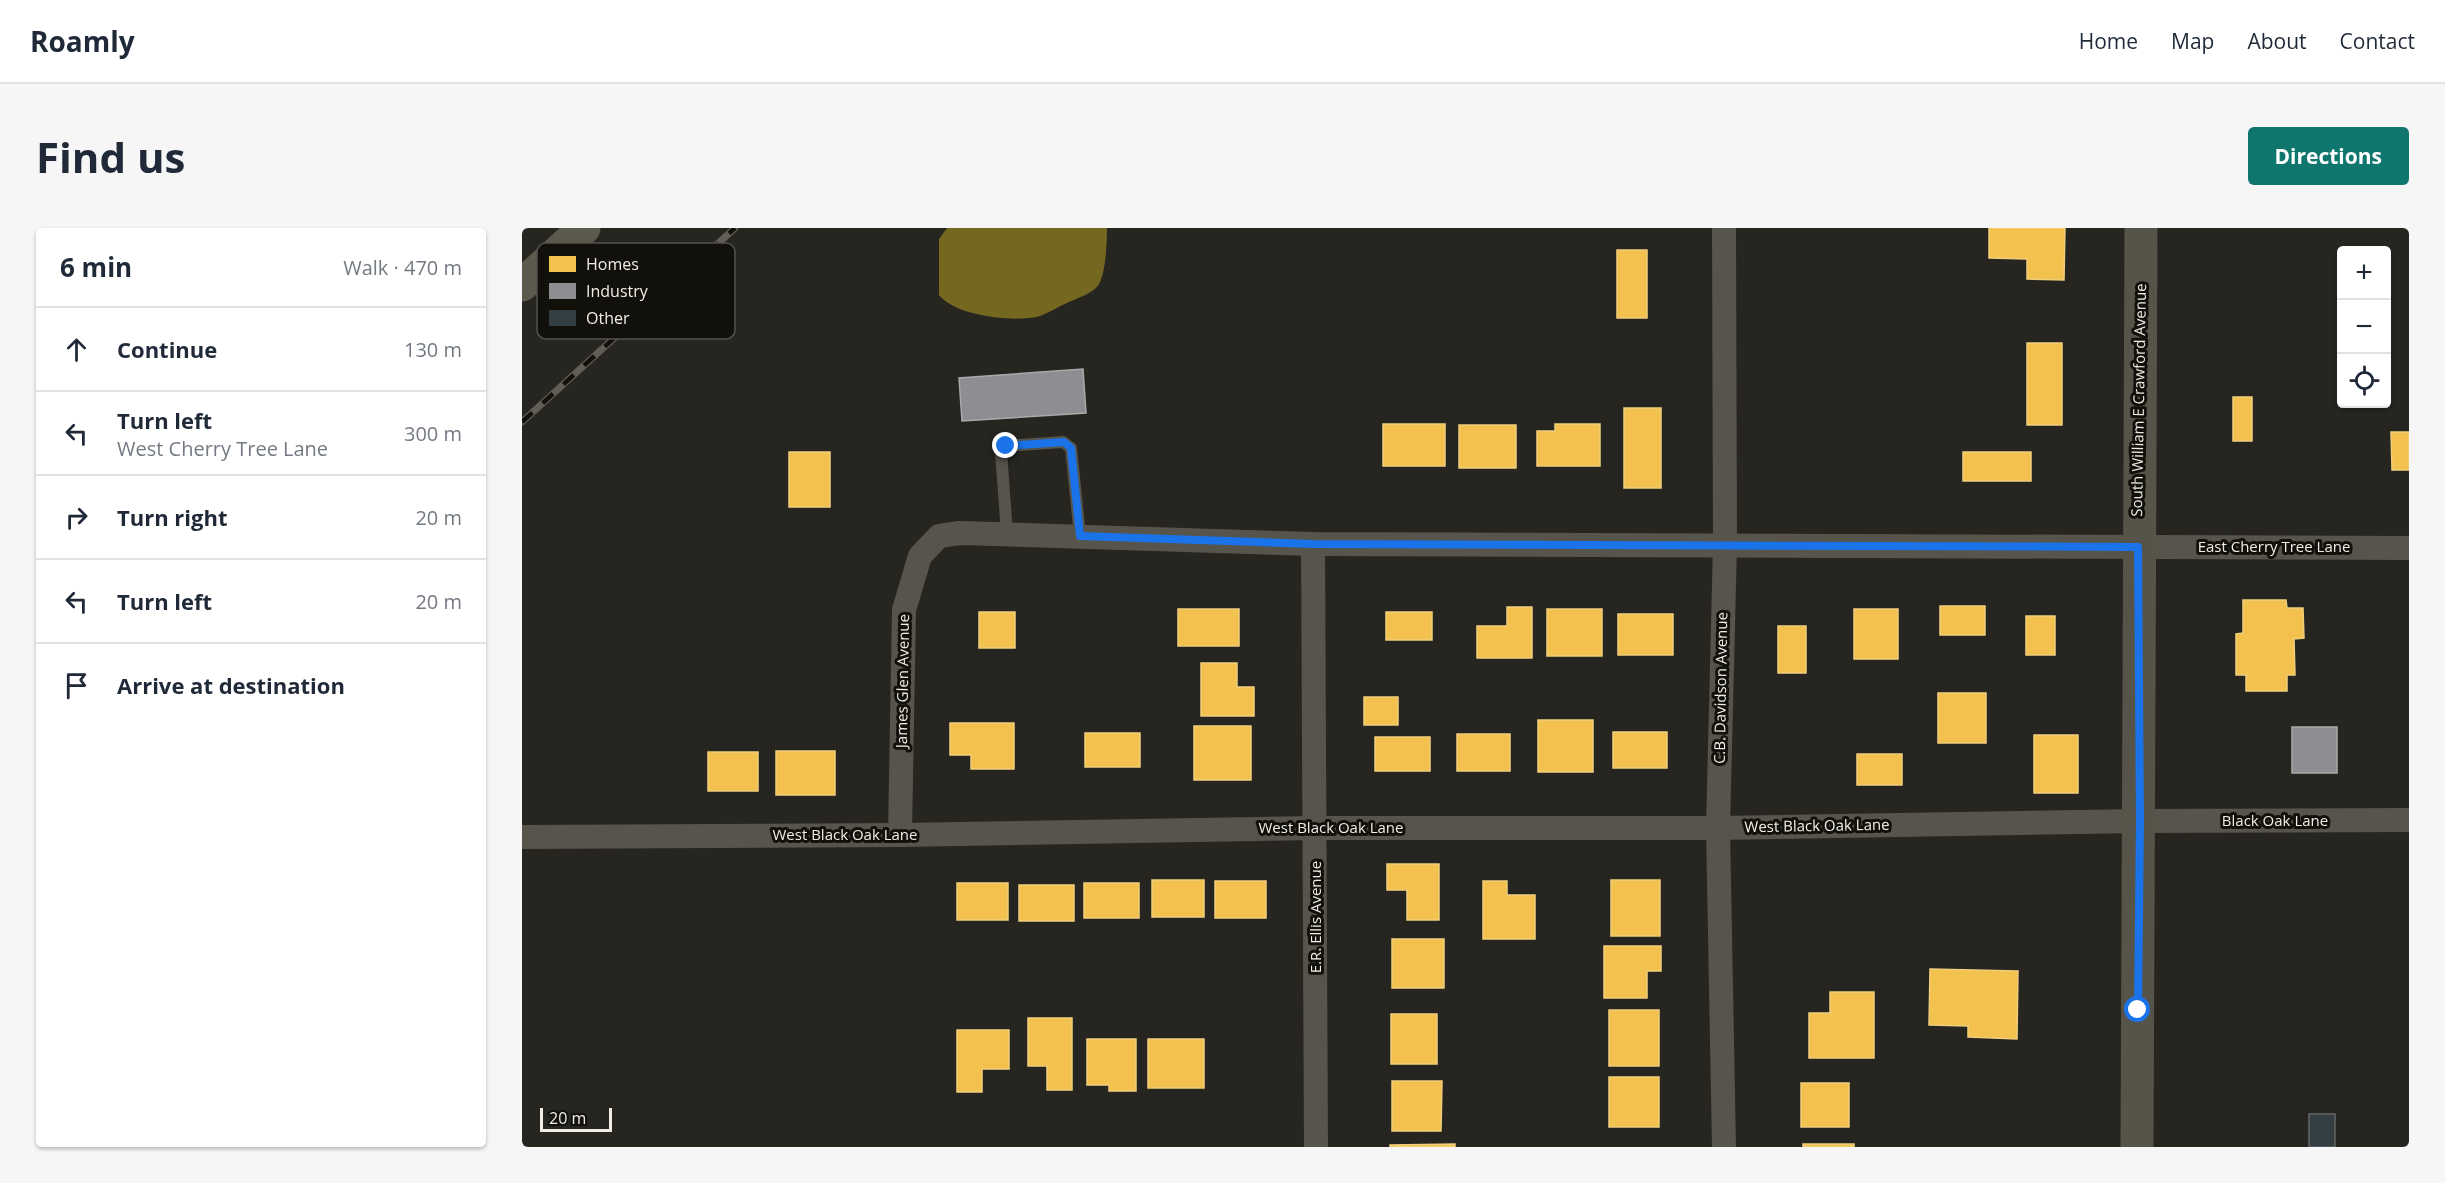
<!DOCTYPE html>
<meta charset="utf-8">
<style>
:root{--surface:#fff;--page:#f6f6f7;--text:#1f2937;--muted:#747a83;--line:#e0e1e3;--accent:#0f766e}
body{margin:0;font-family:"Open Sans",sans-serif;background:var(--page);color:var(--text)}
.controls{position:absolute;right:18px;top:18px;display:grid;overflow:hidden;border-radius:6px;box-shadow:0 2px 4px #0004}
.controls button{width:54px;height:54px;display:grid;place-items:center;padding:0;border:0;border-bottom:2px solid var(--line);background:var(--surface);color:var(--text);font:30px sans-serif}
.scale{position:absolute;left:18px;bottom:15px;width:72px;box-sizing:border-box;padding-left:6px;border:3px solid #efede6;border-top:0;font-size:16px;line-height:21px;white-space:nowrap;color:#efede6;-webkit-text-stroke:4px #11100b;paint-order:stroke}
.stop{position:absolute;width:18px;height:18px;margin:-14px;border:4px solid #1a73e8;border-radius:50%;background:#fff}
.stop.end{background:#1a73e8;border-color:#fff;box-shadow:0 2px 6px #0008}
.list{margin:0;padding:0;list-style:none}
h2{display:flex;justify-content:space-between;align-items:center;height:78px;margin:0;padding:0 24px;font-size:26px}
h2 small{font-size:20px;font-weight:400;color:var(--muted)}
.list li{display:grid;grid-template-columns:39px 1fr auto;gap:18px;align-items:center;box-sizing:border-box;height:84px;padding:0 24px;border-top:2px solid var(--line)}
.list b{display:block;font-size:22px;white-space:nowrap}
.list p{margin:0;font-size:20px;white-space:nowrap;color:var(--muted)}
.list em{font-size:20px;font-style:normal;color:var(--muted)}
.icon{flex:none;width:33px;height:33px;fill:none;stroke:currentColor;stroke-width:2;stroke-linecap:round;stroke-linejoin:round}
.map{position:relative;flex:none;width:1887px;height:919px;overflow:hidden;border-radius:6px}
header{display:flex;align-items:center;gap:36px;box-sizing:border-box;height:84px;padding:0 30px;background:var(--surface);border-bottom:2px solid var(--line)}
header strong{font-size:28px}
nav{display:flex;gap:33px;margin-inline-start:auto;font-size:21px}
.intro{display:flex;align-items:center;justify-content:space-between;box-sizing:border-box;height:144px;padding:0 36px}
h1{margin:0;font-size:42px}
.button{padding:15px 27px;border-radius:6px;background:var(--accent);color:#fff;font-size:21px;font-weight:700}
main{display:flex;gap:36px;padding:0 36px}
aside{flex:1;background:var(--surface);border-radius:6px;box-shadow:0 2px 4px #0004}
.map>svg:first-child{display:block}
</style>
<header>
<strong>Roamly</strong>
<nav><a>Home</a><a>Map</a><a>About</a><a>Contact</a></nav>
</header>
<div class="intro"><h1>Find us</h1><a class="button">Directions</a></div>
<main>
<aside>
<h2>6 min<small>Walk · 470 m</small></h2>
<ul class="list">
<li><svg class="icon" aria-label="ahead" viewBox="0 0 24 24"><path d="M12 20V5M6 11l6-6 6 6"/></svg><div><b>Continue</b></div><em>130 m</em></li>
<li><svg class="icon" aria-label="left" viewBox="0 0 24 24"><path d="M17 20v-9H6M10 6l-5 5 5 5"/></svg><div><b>Turn left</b><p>West Cherry Tree Lane</p></div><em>300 m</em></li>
<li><svg class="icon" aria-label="right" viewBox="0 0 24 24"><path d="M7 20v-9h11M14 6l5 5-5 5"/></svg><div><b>Turn right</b></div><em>20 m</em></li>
<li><svg class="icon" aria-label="left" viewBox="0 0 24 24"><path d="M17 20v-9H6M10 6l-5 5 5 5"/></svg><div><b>Turn left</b></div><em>20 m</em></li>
<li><svg class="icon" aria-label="arrive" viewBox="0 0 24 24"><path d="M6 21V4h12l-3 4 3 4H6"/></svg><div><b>Arrive at destination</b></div></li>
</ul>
</aside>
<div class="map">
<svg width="1887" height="919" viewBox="0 0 1887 919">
<rect width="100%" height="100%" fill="#262520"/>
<path fill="#746720" d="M425,0H585C585,13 584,49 575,59C568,66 556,70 547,74C537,78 527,85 518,88C493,95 433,88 417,67V11Z"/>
<g fill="#f2c14e" stroke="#f1ce7c" stroke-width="1.5">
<path d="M1467,0H1543L1542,52L1505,51V31L1467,30Z"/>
<rect x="1095" y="22" width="30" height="68"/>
<rect x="1505" y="115" width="35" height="82"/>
<rect x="1711" y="169" width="19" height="44"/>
<rect x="1102" y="180" width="37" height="80"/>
<rect x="861" y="196" width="62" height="42"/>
<path d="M1033,196H1078V238H1015V203H1033Z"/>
<rect x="937" y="197" width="57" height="43"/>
<path d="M1869,204H1887V242H1870Z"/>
<rect x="267" y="224" width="41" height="55"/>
<rect x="1441" y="224" width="68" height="29"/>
<path d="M1721,372H1764L1765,380H1781L1782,410L1772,411L1773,447H1765V463H1724V447H1714V406L1721,405Z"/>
<rect x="1418" y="378" width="45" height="29"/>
<path d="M985,379H1010V430H955V398H985Z"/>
<rect x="656" y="381" width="61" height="37"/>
<rect x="1025" y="381" width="55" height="47"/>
<rect x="1332" y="381" width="44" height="50"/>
<rect x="457" y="384" width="36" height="36"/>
<rect x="864" y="384" width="46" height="28"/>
<rect x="1096" y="386" width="55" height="41"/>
<rect x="1504" y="388" width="29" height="39"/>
<rect x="1256" y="398" width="28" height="47"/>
<path d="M679,435H715V459H732V488H679Z"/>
<rect x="1416" y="465" width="48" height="50"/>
<rect x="842" y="469" width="34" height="28"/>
<rect x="1016" y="492" width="55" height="52"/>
<path d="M428,495H492V541H449V527H428Z"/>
<rect x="672" y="498" width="57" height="54"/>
<rect x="1091" y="504" width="54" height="36"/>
<rect x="563" y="505" width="55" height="34"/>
<rect x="935" y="506" width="53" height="37"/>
<rect x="1512" y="507" width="44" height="58"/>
<rect x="853" y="509" width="55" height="34"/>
<rect x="254" y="523" width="59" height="44"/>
<rect x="186" y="524" width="50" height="39"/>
<rect x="1335" y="526" width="45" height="31"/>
<path d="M865,636H917V692H885V662H865Z"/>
<rect x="630" y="652" width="52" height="37"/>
<rect x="1089" y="652" width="49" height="56"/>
<rect x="693" y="653" width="51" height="37"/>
<path d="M961,653H985V667H1013V711H961Z"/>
<rect x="435" y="655" width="51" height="37"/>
<rect x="562" y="655" width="55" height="35"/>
<rect x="497" y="657" width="55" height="36"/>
<rect x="870" y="711" width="52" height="49"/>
<path d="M1082,718H1139V743H1125V770H1082Z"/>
<path d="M1408,741L1496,743L1495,811L1446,809V798L1407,797Z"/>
<path d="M1308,764H1352V830H1287V785H1308Z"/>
<rect x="1087" y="782" width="50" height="56"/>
<rect x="869" y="786" width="46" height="50"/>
<path d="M506,790H550V862H525V838H506Z"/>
<path d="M435,802H487V841H460V864H435Z"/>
<path d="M565,811H614V863H587V857H565Z"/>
<rect x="626" y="811" width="56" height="49"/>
<rect x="1087" y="849" width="50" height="50"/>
<path d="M870,853H920L919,903H870Z"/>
<rect x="1279" y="855" width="48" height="44"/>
<path d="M933,916V919H868V917Z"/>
<rect x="1281" y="916" width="51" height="3"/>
</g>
<g fill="#8d8d92" stroke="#aaaaab" stroke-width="1.5">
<path d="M561,141L564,185L440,193L437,150Z"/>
<rect x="1770" y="499" width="45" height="46"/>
</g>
<rect fill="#333f42" stroke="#646666" stroke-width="1.5" x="1787" y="886" width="26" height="33"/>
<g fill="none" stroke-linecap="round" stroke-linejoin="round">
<path stroke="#56544b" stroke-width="12" d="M485,306L479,224L484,218L541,214L549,220L558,308"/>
<g stroke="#56544b" stroke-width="24">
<path d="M791,316L794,919"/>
<path d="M378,607L382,382L398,328L417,308L438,305L791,316L1887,320"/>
<path d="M0,609L378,607L794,600H1196L1618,593L1887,592"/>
<path d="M1202,919L1196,600L1203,316L1202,0"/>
</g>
<path stroke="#565449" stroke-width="33" d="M1615,919L1619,0"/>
<path stroke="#5c5a4d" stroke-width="33" d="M0,57L62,0"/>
<g stroke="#605e56" stroke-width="7">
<path id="rail" d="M0,194L213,0"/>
</g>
<use href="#rail" stroke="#11100b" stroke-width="4.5" stroke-dasharray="14" stroke-linecap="butt"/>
</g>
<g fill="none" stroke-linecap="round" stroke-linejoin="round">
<path stroke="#1a73e8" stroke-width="8" d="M484,218L542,214L549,220L558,308L791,316L1616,319L1618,593L1616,782"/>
</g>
<g text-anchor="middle" stroke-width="6" stroke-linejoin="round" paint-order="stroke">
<g font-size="15" fill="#efede6" stroke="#11100b">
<text transform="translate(1617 172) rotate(-89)" y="5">South William E Crawford Avenue</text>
<text x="1752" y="324">East Cherry Tree Lane</text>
<text transform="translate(381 453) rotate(-89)" y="5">James Glen Avenue</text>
<text transform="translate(1199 460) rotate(-89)" y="5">C.B. Davidson Avenue</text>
<text x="1753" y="598">Black Oak Lane</text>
<text transform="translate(1295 598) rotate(-1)" y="5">West Black Oak Lane</text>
<text x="809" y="605">West Black Oak Lane</text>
<text x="323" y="612">West Black Oak Lane</text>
<text transform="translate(794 689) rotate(-90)" y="5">E.R. Ellis Avenue</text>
</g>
</g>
<rect x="15" y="15" width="198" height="96" rx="9" fill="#11100b" stroke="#54524d" stroke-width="1.5"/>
<rect x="27" y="28" width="27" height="16" fill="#f2c14e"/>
<rect x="27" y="55" width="27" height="16" fill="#8d8d92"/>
<rect x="27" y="82" width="27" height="16" fill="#333f42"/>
<g font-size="16" fill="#efede6">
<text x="64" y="42">Homes</text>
<text x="64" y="69">Industry</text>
<text x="64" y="96">Other</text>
</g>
</svg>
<div class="controls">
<button>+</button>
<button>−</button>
<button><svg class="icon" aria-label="locate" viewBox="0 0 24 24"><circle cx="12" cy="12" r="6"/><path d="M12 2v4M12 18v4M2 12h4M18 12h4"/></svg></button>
</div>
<div class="scale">20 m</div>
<div class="stop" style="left:1616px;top:782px"></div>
<div class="stop end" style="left:484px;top:218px"></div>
</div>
</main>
